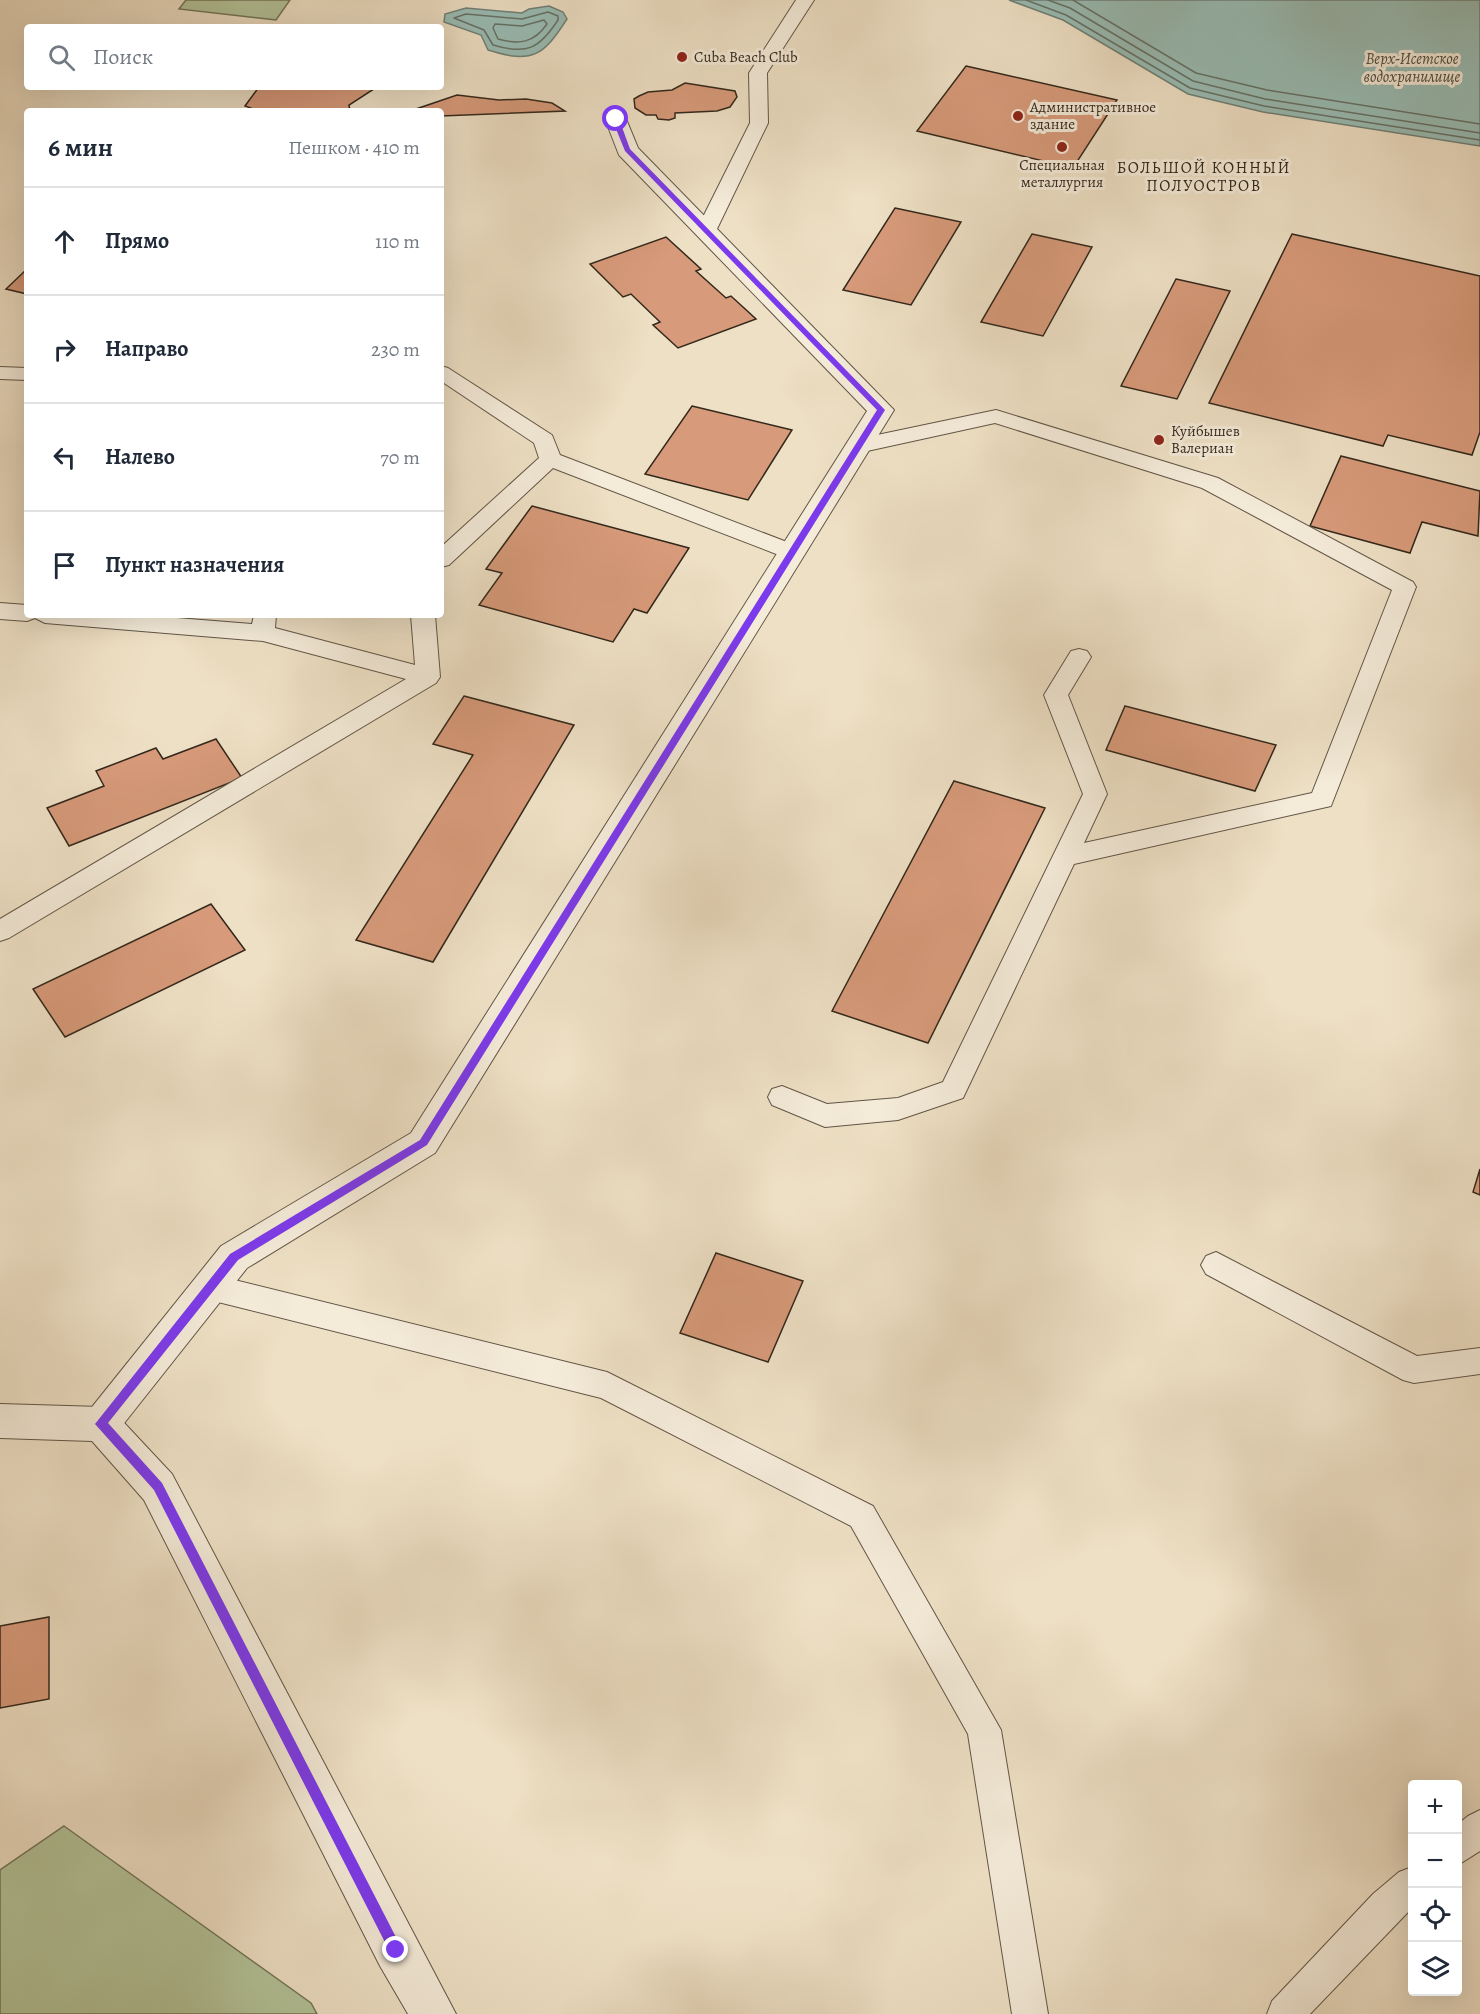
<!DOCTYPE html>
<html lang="ru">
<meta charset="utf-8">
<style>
:root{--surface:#fff;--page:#f2f2f3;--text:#1f2937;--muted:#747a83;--line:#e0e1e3}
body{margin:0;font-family:Alegreya,serif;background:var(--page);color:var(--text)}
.controls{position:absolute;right:18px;bottom:18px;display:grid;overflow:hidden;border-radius:6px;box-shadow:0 6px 24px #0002}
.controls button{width:54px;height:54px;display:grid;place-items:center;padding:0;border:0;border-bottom:2px solid var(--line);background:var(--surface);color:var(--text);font:30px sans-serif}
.stop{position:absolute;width:18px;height:18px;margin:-14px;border:4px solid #7c3aed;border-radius:50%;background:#fff}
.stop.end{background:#7c3aed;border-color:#fff;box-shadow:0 2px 6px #0008}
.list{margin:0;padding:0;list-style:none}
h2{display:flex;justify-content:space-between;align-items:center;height:78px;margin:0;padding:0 24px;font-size:26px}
h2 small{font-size:20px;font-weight:400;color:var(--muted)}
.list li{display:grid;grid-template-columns:39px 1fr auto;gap:18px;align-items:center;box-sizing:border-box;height:108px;padding:0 24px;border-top:2px solid var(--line)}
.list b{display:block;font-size:22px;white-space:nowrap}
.list em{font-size:20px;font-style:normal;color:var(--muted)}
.icon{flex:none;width:33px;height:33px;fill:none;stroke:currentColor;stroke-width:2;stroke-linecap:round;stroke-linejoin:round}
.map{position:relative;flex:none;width:1480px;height:2014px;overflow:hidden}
.search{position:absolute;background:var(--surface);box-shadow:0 6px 24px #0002;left:24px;top:24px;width:420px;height:66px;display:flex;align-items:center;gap:15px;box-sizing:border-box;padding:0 21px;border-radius:6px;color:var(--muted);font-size:22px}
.panel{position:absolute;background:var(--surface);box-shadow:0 6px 24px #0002;left:24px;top:108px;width:420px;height:510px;border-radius:6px}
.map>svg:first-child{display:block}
</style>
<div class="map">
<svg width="1480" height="2014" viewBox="0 0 1480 2014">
<rect width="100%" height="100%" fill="#eee0c5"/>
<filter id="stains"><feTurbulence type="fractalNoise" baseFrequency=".00333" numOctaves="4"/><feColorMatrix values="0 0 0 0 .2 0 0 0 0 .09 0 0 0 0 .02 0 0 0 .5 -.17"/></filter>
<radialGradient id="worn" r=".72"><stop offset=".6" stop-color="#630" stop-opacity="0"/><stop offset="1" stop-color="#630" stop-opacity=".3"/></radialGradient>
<g fill="#b3c399" stroke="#73765a" stroke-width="1.5">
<path d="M186,0H290L276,20L179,9Z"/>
<path d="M64,1826L311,2003L317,2014H0V1870Z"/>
</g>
<g fill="#99bdb5" stroke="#708178" stroke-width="1.5">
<path d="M1009,0H1480V146L1263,112L1188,94L1063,20Z"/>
<path d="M549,6L563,12L567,19C543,56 533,64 488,50L481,35L444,22L445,14L466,8L522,13L529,9Z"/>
</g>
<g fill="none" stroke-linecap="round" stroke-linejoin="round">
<g stroke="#667268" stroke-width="1.5">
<path d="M1026,0L1066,15L1190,88L1264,106L1480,140"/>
<path d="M1048,0L1070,8L1193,81L1265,99L1480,133"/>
<path d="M1073,0L1196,73L1267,90L1480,124"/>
<path d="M548,12L558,16V20C539,49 527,55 493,45L484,30L454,18L466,14L522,19Z"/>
<path d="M544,20L547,24C534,43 519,45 498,39L493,28L495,24L522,26Z"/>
</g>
</g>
<g fill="#d79a7a" stroke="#33281c" stroke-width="1.5">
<path d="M966,66L1117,100L1073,168L917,131Z"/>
<path d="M685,83L735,91L737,97L730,107L717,111L675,113V118L669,120L658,119L656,115H646L635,108L634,99L639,96L648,92L672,90Z"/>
<path d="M259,87H377L349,105L350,111H259L245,106Z"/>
<path d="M457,95L499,100L526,99L552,103L565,111L441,116V111H410Z"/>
<path d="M895,208L961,222L911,305L843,290Z"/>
<path d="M1032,234L1092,247L1043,336L981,322Z"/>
<path d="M1292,234L1480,276V432L1472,455L1388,435L1383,446L1209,403Z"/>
<path d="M666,237L701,269L696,271L726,298L731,296L756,319L678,348L653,325L660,322L631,294L623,297L590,264Z"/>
<path d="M27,269V294L6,289Z"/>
<path d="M1176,279L1230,291L1177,399L1121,386Z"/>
<path d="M692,406L792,430L748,500L645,474Z"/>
<path d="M1341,456L1480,491L1478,536L1422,522L1410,553L1310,526Z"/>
<path d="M532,506L689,548L647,613L634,609L613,642L479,605L502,573L486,569Z"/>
<path d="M464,696L574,725L433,962L356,940L473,755L433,744Z"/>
<path d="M1125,706L1276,745L1255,791L1106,750Z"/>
<path d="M216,739L242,778L69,846L47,808L104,786L96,771L156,748L163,759Z"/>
<path d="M954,781L1045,808L928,1043L832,1011Z"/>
<path d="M211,904L245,950L65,1037L33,989Z"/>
<path d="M1480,1169V1195L1473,1192Z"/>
<path d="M716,1253L803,1281L768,1362L680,1333Z"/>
<path d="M49,1617V1699L0,1708V1626Z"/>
</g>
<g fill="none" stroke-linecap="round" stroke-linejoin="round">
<g stroke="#625646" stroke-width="2">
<g id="service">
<path d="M796,0H814L767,73L768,123L716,231L706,237L699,235L696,231L750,123L749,73Z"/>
<path d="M441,366L448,368L552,435L560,455L800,547L803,552L800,557L792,559L784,557L553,468L449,565L441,567V547L539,458L534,443L441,381Z"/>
<path d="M0,367L27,368V380L0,379Z"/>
<path d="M996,410L1218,478L1413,582L1416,587L1331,806L1074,864L963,1098L898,1120L825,1127L772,1105L768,1097L772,1089L782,1086L827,1104L898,1098L943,1082L1083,794L1044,695L1071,651L1079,649L1087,651L1091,657L1068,695L1107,794L1084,843L1312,793L1392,590L1202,488L995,423L858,453L850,451L847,446L850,441L858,439Z"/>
<path d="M0,603L27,605V615H139L252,624L254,615H276L275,628L415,665L411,615H435L440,677L436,683L9,938L0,941V919L406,679L263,641L45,623L35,618L27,621L0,619Z"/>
<path d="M1216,1252L1417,1356L1480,1348V1374L1414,1383L1403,1380L1206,1274L1201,1265L1206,1256Z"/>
<path d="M210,1274L607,1372L873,1506L1001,1730L1048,2014H1012L968,1734L851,1526L601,1398L210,1300L199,1296L195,1287L199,1278Z"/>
<path d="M1480,1810V1851L1458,1865V1824L1468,1816Z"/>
<path d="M1412,1867V1908L1310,2014H1267L1272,2001L1373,1894L1399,1872Z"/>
</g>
</g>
<g stroke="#625646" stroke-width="2">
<path id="minor" d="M616,112L624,114L638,148L894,410L435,1153L247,1268L114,1436L101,1441L88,1436L82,1424L88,1412L221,1246L411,1133L867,411L619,155L605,119L608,114Z"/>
</g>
<g stroke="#625646" stroke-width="2">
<path id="tertiary" d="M0,1404L101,1407L114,1412L172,1474L456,2014H408L380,1966L144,1500L92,1441L0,1438Z"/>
</g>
<use href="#service" fill="#f4ebd9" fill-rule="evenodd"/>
<use href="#minor" fill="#f4ebd9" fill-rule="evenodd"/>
<use href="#tertiary" fill="#f4ebd9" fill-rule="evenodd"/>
</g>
<path fill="#7c3aed" d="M616,117L619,119L630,149L885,410L427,1145L238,1260L108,1423L162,1483L400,1945V1954L396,1956L391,1954L154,1490L95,1424L230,1254L420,1140L877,410L625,151L612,119Z"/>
<g fill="#8f2418" stroke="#f4ebd9" stroke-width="2">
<circle cx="682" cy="57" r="6"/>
<circle cx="1018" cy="116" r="6"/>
<circle cx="1062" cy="147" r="6"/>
<circle cx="1159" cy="440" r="6"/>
</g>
<g text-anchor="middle" stroke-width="6" stroke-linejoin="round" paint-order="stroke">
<g font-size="15" fill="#33281c" stroke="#f4ebd9" text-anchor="start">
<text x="694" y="62">Cuba Beach Club</text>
<text x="1030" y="112">Административное<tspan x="1030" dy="17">здание</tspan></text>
<text x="1062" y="170" text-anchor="middle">Специальная<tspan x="1062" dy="17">металлургия</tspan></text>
<text x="1171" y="436">Куйбышев<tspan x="1171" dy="17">Валериан</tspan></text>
</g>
<g font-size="16" font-style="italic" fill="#4c4d42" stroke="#f4ebd9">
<text x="1412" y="64">Верх-Исетское<tspan x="1412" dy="18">водохранилище</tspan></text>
</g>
<g font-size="16" letter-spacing="1.5" fill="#33281c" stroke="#f4ebd9">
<text x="1204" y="173">БОЛЬШОЙ КОННЫЙ<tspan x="1204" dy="18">ПОЛУОСТРОВ</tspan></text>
</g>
</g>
<rect width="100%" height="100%" filter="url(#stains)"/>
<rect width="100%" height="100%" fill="url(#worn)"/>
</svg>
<div class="controls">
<button>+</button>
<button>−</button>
<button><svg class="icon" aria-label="locate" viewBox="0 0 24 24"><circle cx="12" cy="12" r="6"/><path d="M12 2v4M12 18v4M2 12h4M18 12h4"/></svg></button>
<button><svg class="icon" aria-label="layers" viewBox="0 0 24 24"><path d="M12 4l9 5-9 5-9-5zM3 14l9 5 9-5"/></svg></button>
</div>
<div class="stop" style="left:616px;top:119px"></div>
<div class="stop end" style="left:396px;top:1950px"></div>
<div class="search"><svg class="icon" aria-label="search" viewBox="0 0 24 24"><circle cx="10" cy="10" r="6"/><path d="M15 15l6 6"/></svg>Поиск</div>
<section class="panel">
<h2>6 мин<small>Пешком · 410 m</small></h2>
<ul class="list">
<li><svg class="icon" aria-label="ahead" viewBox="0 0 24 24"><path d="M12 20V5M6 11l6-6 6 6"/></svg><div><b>Прямо</b></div><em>110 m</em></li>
<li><svg class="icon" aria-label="right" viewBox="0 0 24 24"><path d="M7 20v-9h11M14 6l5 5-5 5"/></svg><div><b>Направо</b></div><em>230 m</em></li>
<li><svg class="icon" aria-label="left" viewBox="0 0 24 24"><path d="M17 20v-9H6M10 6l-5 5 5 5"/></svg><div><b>Налево</b></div><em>70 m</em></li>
<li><svg class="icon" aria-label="arrive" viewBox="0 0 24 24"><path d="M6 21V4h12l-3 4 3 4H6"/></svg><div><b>Пункт назначения</b></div></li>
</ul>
</section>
</div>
